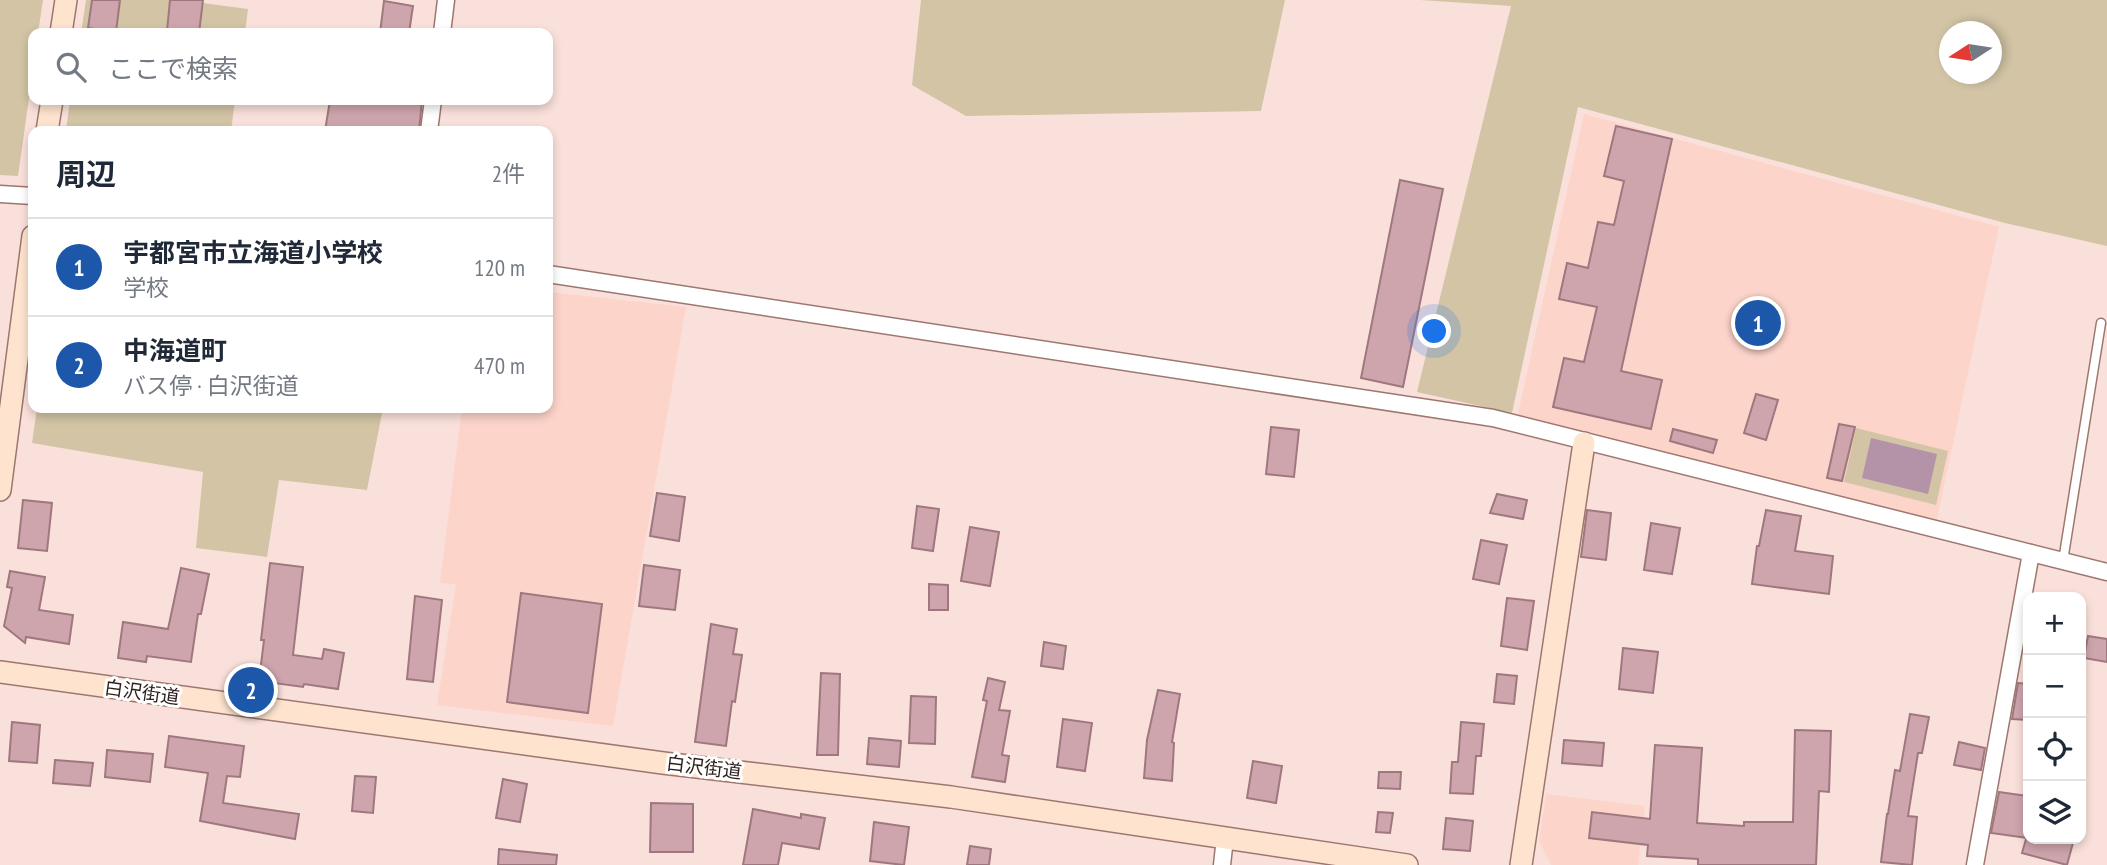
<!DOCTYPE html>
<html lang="ja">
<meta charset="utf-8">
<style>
:root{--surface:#fff;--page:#f6f6f7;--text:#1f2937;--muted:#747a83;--line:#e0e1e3;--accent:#1c57a9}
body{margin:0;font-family:"PT Sans Narrow","Noto Sans JP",sans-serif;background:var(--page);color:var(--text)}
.controls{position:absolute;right:21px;bottom:21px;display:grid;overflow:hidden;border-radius:14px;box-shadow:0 4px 10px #0003}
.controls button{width:63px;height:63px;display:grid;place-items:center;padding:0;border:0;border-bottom:2px solid var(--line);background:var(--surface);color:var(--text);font:35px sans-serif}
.compass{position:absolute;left:1939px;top:21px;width:63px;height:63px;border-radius:50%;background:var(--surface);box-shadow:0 4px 10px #0003;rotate:258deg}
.you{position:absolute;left:1435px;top:332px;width:24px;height:24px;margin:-18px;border:5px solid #fff;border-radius:50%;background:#1a73e8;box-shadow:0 0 0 10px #1a73e833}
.badge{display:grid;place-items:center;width:46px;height:46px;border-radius:50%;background:var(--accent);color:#fff;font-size:23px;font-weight:700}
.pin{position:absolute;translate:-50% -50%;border:4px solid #fff;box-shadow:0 2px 7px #0006}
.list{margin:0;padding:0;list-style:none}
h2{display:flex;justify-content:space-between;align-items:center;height:91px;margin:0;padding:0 28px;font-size:30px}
h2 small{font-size:23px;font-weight:400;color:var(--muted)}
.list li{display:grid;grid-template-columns:46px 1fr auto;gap:21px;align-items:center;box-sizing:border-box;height:98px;padding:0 28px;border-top:2px solid var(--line)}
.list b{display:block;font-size:26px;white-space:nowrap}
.list p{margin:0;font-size:23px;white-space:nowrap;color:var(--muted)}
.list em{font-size:23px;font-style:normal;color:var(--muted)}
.icon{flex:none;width:38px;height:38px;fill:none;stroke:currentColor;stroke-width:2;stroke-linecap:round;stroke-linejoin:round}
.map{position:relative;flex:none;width:2107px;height:865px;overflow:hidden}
.search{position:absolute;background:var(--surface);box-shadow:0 4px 10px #0003;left:28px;top:28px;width:525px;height:77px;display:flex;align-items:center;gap:18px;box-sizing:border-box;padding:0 24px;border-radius:14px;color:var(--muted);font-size:26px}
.panel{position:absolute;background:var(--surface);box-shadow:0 4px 10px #0003;left:28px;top:126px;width:525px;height:287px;border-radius:14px}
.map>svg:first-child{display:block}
</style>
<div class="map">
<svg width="2107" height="865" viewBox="0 0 2107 865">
<rect width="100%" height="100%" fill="#fae0da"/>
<g fill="#fcd4ca">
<path d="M1584,114L1999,227L1935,528L1517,418Z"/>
<path d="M548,292L686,307L613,726L437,705L456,584L440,583L462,408H548Z"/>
<path d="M1546,794L1645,806L1638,865H1551L1539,841Z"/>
</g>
<g fill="#d2c4a5" fill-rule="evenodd">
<path d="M0,0H43L38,33H33V70L18,176L0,175Z"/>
<path d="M86,0H180L248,9L245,33H81Z"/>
<path d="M921,0H1285L1261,111L966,116L912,85Z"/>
<path d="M1420,0H2107V246L2005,223L1578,107L1512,413L1417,392L1511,6ZM1950,32H1992V74H1950Z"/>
<path d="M70,100H235L231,131H66Z"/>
<path d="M37,408H383L367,490L279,480L267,557L196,548L203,472L32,443Z"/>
<path d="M1856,428L1948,451L1936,505L1844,482Z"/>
</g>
<path fill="#b493a9" d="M1871,438L1937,454L1928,494L1862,478Z"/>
<g fill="#cea5ac" stroke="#9f787f" stroke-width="2">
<path d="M92,0H120L116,32L88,28Z"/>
<path d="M170,0H203L199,33L167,31Z"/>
<path d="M384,1L413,6L409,33H380Z"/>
<path d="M330,100H422L419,131H325Z"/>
<path d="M1616,126L1672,139L1621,371L1662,380L1651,429L1553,407L1564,358L1584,362L1597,307L1559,299L1567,263L1588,268L1598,222L1614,225L1624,181L1604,176Z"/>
<path d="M1400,180L1443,189L1403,387L1361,378Z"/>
<path d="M1756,394L1778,400L1766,440L1744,433Z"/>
<path d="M1839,424L1855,427L1842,481L1827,478Z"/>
<path d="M1271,427L1299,430L1294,477L1266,474Z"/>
<path d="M1673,429L1717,440L1713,453L1670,441Z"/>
<path d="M657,493L685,497L679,541L650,536Z"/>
<path d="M1497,494L1527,500L1523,519L1490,513Z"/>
<path d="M23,500L52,503L47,551L18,548Z"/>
<path d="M917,506L939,509L933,551L912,548Z"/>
<path d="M1587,510L1611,513L1606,560L1581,557Z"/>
<path d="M1766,510L1801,516L1795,551L1833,556L1829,594L1752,584L1757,546H1759Z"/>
<path d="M1651,523L1680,528L1672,574L1644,570Z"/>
<path d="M970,527L999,532L990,586L961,581Z"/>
<path d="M1481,540L1507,545L1499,584L1473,579Z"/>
<path d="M270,563L303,567L293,655L322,659L324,649L344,653L338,689L304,684L303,687L259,681L264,640H261Z"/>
<path d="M644,565L680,570L675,610L639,606Z"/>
<path d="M181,568L209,574L201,614H198L191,662L147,656L146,662L118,658L123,622L168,629Z"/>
<path d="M10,571L45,577L39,610L73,615L69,644L26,637L25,643L4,626L12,588L7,587Z"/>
<path d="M929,584L948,585V610H929Z"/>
<path d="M521,593L602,604L588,713L507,702Z"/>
<path d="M415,596L442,600L433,682L407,679Z"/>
<path d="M1507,598L1534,601L1527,650L1501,646Z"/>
<path d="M711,624L737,629L733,654L742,655L735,702L732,701L726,746L695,742Z"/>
<path d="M2088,636L2107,639V662L2084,658Z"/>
<path d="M1044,642L1066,646L1063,669L1041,666Z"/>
<path d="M1623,648L1658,652L1653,693L1619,689Z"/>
<path d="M821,673L840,674L838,755H817Z"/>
<path d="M1497,674L1517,676L1514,704L1494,702Z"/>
<path d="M988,678L1005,682L999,710L1010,711L1002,755L1009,756L1005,782L972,777L987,701L983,700Z"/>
<path d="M2018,683L2028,684V720L2012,719Z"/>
<path d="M1158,690L1180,694L1172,742L1174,743L1172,781L1144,778L1147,740Z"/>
<path d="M911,696L936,697L935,744L909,743Z"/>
<path d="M1910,714L1929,717L1922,753H1918L1908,816L1917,817L1912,865L1881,862L1887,814H1888L1895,770L1900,771Z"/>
<path d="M1063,719L1092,723L1085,771L1057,767Z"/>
<path d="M12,722L40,725L37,763L9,761Z"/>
<path d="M1461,722L1484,724L1481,756H1476L1473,794L1450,793L1452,762H1458Z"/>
<path d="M1795,730L1831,731L1829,792L1819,791L1816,865H1698V859L1647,856L1648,845L1589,838L1592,812L1650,819L1655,745L1702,748L1697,823L1744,826V822H1793Z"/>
<path d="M169,736L244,746L240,777L227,776L223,803L299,814L295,839L200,821L208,773L165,767Z"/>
<path d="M869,738L901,741L899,767L867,764Z"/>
<path d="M1564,740L1604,743L1602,766L1562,763Z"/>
<path d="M1959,742L1985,748L1981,770L1954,765Z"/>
<path d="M107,750L153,754L150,782L105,777Z"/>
<path d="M55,760L93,763L90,786L53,783Z"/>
<path d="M1253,761L1282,766L1276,803L1247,798Z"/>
<path d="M1379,772H1401L1400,789L1378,788Z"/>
<path d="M355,776L376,777L373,813L352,811Z"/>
<path d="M503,779L527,784L520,822L496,818Z"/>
<path d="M1999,792L2028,796V838L1991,833Z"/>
<path d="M651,803L693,804V852H650Z"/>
<path d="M753,809L801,818V814L825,818L819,849L782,843L778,865H743Z"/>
<path d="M1378,812L1393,813L1390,833L1376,832Z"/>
<path d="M1446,818L1473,821L1470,851L1443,849Z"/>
<path d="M874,822L909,827L904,865L870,861Z"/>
<path d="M2026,839H2074L2067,865L2022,853Z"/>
<path d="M970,846L991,849L989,865H967Z"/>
<path d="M499,849L557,855L556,865H498Z"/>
</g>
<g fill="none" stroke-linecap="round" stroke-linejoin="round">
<g stroke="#9d776f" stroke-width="11">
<path id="lane" d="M2063,561L2101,323"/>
</g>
<g stroke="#9d776f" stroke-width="19">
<g id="street">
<path d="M442,33L446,0"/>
<path d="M429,131L433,100"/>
<path d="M0,194L33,196"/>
<path d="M548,274L1493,418L2107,572"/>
<path d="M1222,865L1225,838"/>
<path d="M1975,865L2031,553"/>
</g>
</g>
<g stroke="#9d776f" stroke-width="24">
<g id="secondary">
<path d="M61,33L66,0"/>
<path d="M47,131L52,100"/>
<path d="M0,490L33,236"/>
<path d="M0,672L663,763L951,797L1407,865"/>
<path d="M1521,865L1584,443"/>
</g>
</g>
<use href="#lane" stroke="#fff" stroke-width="8"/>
<use href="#street" stroke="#fff" stroke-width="16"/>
<use href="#secondary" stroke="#fee4ce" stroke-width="21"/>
</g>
<g text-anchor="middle" stroke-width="6" stroke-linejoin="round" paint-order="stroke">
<g font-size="19" fill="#2d1e1b" stroke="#fff">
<text transform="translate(142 692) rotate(8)" y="7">白沢街道</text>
<text transform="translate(704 767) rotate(7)" y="7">白沢街道</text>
</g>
</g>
</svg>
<div class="controls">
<button>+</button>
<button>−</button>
<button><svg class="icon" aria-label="locate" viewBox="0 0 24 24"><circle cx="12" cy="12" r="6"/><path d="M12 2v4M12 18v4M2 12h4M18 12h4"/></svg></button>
<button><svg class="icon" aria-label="layers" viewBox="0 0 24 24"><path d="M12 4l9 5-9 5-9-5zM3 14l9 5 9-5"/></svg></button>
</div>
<svg class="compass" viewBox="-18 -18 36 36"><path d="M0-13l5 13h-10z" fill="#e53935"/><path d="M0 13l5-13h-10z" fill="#747a83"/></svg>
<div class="you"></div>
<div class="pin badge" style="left:1758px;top:323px">1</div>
<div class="pin badge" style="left:251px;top:690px">2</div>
<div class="search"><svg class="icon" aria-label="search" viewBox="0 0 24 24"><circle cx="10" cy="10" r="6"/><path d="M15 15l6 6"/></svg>ここで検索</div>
<section class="panel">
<h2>周辺<small>2件</small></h2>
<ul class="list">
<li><span class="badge">1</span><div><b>宇都宮市立海道小学校</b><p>学校</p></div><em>120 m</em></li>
<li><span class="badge">2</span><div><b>中海道町</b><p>バス停 · 白沢街道</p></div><em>470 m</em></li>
</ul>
</section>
</div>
